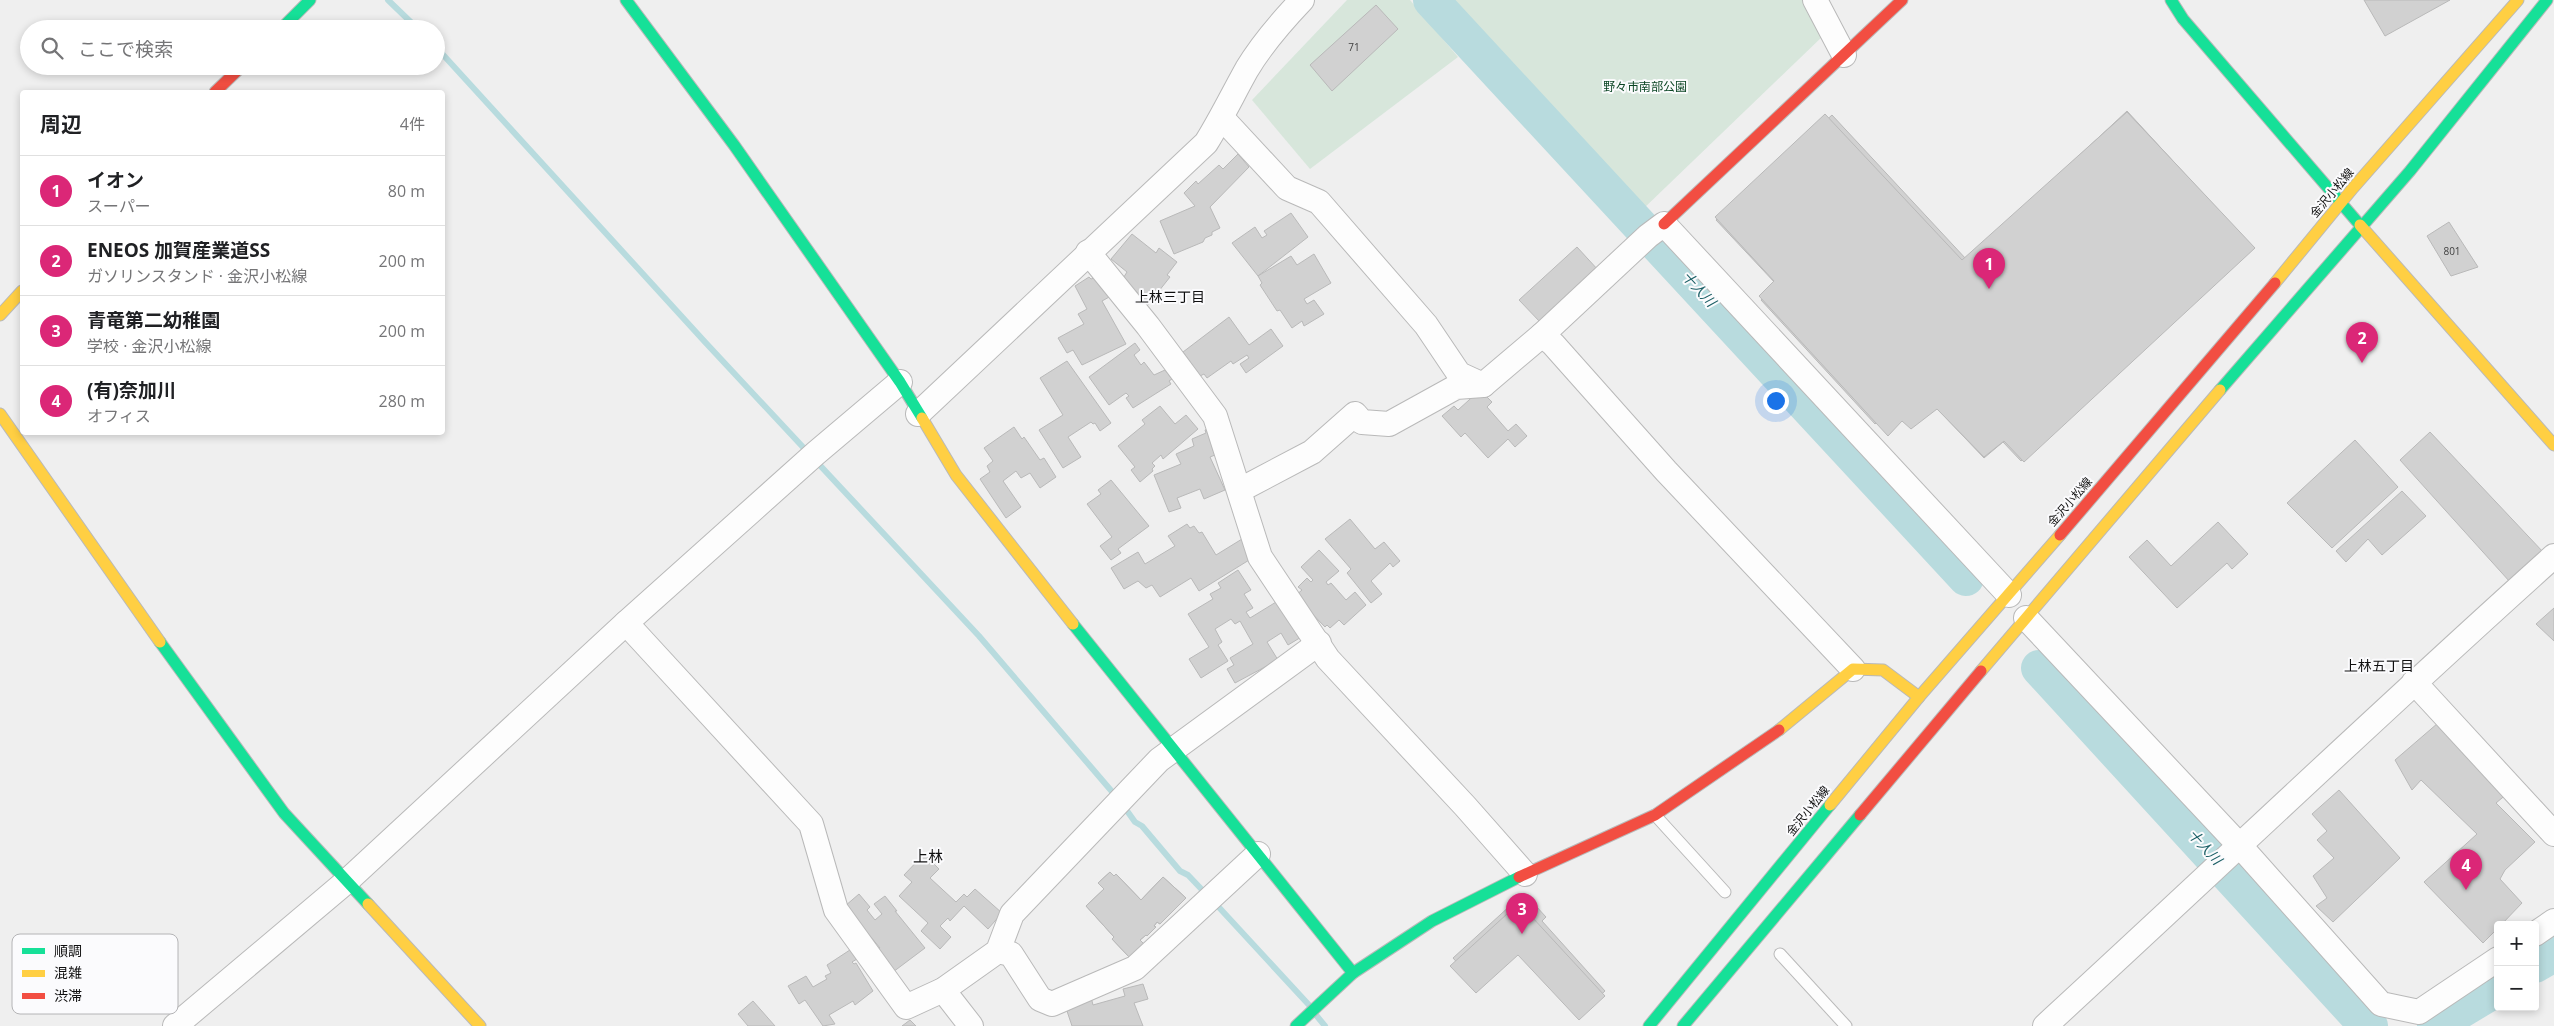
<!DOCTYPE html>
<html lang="ja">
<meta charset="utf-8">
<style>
:root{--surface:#fff;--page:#f2f2f2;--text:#202124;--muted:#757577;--line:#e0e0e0;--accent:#db2777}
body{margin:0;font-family:"Open Sans","Noto Sans JP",sans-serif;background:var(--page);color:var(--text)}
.controls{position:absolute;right:15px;bottom:15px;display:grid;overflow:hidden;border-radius:5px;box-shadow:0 2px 8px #0003}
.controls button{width:45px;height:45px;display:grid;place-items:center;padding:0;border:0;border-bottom:1px solid var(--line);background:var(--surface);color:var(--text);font:25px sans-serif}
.you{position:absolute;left:1775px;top:400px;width:18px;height:18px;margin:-12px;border:4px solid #fff;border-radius:50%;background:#1a73e8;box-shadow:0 0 0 8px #1a73e833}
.badge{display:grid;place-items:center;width:32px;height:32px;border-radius:50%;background:var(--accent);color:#fff;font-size:16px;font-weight:700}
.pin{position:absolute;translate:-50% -41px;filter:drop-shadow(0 1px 2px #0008)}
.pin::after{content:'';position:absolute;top:26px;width:18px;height:15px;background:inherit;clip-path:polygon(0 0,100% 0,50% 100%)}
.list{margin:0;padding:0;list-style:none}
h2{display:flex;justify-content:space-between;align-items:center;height:65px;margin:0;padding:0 20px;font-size:21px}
h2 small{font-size:16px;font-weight:400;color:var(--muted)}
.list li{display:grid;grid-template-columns:32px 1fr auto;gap:15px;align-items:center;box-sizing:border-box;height:70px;padding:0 20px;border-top:1px solid var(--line)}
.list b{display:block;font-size:19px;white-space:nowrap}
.list p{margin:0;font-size:16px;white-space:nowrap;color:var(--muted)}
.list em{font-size:16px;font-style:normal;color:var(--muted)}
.icon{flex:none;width:28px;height:28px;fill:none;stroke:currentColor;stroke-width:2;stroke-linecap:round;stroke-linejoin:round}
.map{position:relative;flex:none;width:2554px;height:1026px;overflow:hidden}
.search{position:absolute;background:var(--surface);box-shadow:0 2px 8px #0003;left:20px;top:20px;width:425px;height:55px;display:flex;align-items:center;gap:12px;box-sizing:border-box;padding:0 18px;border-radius:28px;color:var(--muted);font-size:19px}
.panel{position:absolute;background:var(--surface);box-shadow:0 2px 8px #0003;left:20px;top:90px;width:425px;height:345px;border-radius:5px}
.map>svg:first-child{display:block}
</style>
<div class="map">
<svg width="2554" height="1026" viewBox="0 0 2554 1026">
<rect width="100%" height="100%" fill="#efefef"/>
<g fill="#d7e6db">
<path d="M1347,0H1410L1458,57L1310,169L1252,100Z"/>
<path d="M1447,0H1806L1824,35L1641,211Z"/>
</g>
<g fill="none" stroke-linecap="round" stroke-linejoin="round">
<g stroke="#b8dbde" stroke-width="6">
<path d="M388,0L418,29"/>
<path d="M436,47L705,342L979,636L1120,801L1135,822L1142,826L1180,871L1188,875L1207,895"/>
<path d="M1214,902L1309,1005"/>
<path d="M1316,1015L1325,1026"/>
</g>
<g stroke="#b8dbde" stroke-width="36">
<path d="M1431,0L1966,578"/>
<path d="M2039,668L2356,1014L2370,1026"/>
<path d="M2535,965L2554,954"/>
<path d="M2435,1026L2498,988"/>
</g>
</g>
<g fill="#d1d1d1" stroke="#b9b9b9">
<path d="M2364,0H2450L2385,36Z"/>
<path d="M1376,5L1398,29L1332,91L1310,65Z"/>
<path d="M2127,111L2253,248L2021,461L2003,442L1984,458L1927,398L1903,422L1891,409L1875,424L1761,300L1776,284L1716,220L1832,115L1967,260Z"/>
<path d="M2127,112L2255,248L2024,462L2004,441L1984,457L1937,409L1911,429L1902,421L1888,436L1759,296L1774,281L1715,217L1825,114L1962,260Z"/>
<path d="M1238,154L1249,167L1210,207L1220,228L1212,232V235L1205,238L1203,242L1174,254L1160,221L1195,206L1184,193L1196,181L1198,184L1219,165L1223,169Z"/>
<path d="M1291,213L1308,237L1258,276L1232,243L1255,227L1262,238L1267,235L1264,231Z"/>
<path d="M2449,222L2478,267L2451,276L2427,236Z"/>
<path d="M1132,234L1156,253L1159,248L1177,262L1167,275L1170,277L1147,306L1135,297L1138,293L1122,280L1127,272L1111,259Z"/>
<path d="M1577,247L1599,271L1541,323L1519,300Z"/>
<path d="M1314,254L1331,283L1304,299L1307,304L1314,300L1324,314L1304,326L1302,321L1292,328L1280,310L1277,311L1260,285L1262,283L1258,276L1291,256L1297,265Z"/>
<path d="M1089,277L1091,279L1094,278L1111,296L1102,301L1126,344L1082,365L1073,350L1067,353L1058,338L1084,324L1078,314L1087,309L1075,286Z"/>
<path d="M1229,317L1249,345L1271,329L1283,346L1246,373L1240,364L1249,358L1247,355L1233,364L1231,361L1207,378L1204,374L1200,376L1183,352Z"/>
<path d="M1135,343L1140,350L1134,355L1141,365L1144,362L1154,375L1165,370L1172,379L1169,381L1171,384L1133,408L1126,398L1129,396L1126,393L1109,405L1089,377Z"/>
<path d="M1067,361L1111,423L1100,431L1095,423L1093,424L1091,422L1068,437L1081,457L1063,468L1039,430L1063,415L1040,378Z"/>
<path d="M1480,390L1492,402L1487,407L1508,431L1516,424L1527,436L1515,447L1508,439L1488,458L1465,433L1461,437L1442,416L1454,406L1458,410Z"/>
<path d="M1160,406L1175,424L1186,415L1198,429L1163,459L1161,455L1152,463L1155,466L1152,469L1153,471L1140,482L1131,470L1135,467L1118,446L1145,424L1142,420Z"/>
<path d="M1014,427L1022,439L1024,437L1040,460L1044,458L1056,477L1040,488L1030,473L1021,478L1016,471L1003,481L1021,507L1006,518L980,479L990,472L987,466L993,461L984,448Z"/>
<path d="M1212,427L1220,447L1213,450L1215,455L1210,457L1225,490L1204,499L1200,489L1177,498L1181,508L1169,512L1154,475L1181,464L1176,454L1194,446L1192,439L1206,433L1205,430Z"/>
<path d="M2430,432L2544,553L2510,582L2400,460Z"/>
<path d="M2355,440L2398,487L2332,548L2287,503Z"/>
<path d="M1111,480L1149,526L1118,549L1121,553L1111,560L1100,546L1112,537L1087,504L1101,494L1098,490Z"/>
<path d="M2402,491L2426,516L2382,555L2368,539L2346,562L2336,551Z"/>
<path d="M1350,519L1375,549L1384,542L1400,561L1393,567L1390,563L1388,565L1371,581L1382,594L1371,603L1347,573L1351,569L1325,539Z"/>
<path d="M2218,522L2248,554L2232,569L2227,563L2177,608L2129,557L2147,540L2171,566Z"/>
<path d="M1187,524L1190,528L1194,526L1199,533L1202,532L1216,555L1242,539L1254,557L1199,591L1191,578L1160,597L1152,585L1146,588L1138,581L1124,589L1111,568L1138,552L1145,564L1175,546L1168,536Z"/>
<path d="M1319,550L1339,571L1326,582L1328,585L1331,583L1346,600L1355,592L1366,605L1344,625L1339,620L1330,628L1327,625L1325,627L1295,596L1302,590L1298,587L1307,578L1311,582L1313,580L1301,567Z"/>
<path d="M1238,570L1251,590L1244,594L1253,608L1246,612L1250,618L1281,599L1303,636L1288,645L1281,633L1267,642L1278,660L1235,683L1227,669L1234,665L1230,658L1253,644L1240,621L1235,624L1231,619L1215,629L1222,642L1218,645L1228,661L1201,678L1189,659L1209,647L1188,614L1213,599L1210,594L1221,588L1218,583Z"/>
<path d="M2554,608V641L2536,624Z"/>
<path d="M2438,723L2508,793L2496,803L2535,842L2505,870L2500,879L2522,903L2501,925H2498V928L2483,943L2424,882L2477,834L2421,780L2412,790L2395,760Z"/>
<path d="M2339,790L2400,858L2333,922L2316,906L2327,898L2313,876L2334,858L2317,840L2327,831L2312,814Z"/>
<path d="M924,854L939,869L930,878L956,902L964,894L967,897L975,889L1002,913L988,929L964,906L950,921L948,918L940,926L951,937L940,949L921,931L928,923L899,896L912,882L904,875Z"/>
<path d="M1110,872L1114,876L1116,874L1141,900L1163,877L1186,898L1160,924L1157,922L1154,926L1156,927L1147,936L1146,935L1140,940L1144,944L1130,958L1112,939L1114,937L1086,906L1104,889L1098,883Z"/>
<path d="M1110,872L1114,876L1116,874L1141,900L1163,877L1186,898L1160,924L1157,922L1154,926L1156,927L1147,936L1146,935L1140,940L1144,944L1130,958L1112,939L1114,937L1086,906L1104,889L1098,883Z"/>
<path d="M1524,893L1546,917L1542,921L1605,991L1580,1014L1519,947L1477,985L1453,958Z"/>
<path d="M859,894L870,907L867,910L875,920L882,914L874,904L885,896L897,911H895L925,948L893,972L878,949L880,948L845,906Z"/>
<path d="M1519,903L1605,996L1579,1020L1518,955L1476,993L1450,966Z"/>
<path d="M856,946L862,956L852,962L854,964L856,963L873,991L855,1005L853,1001L829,1015L835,1024L823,1026L805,1000L799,1004L788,986L806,976L813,987L827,979L825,976L831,973L827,965Z"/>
<path d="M1143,984L1148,999L1134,1003L1143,1026H1072L1067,1011L1070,1010L1068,1003L1091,997L1093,1005L1125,996L1123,989Z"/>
<path d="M753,1001L775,1026H748L738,1014Z"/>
<path d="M910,1020L916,1026H902Z"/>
</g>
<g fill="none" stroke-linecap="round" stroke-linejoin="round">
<g stroke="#b9b9b9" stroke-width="13">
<g id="lane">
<path d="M1655,815L1725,892"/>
<path d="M1780,954L1846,1026"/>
</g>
</g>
<g stroke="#b9b9b9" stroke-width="26">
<g id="street">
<path d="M1815,0L1844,55"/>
<path d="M1222,118L1287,188L1319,202L1426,325L1459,374L1483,385"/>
<path d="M1088,252L1148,326L1215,416L1260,557L1328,659L1465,806L1525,874"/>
<path d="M1542,335L1553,344L1666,471L1853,669"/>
<path d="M918,414L1206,143C1221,119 1233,94 1247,69C1262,44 1282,21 1302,0"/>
<path d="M1240,490L1312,452L1355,414L1362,422L1389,424L1456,387L1483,385L1542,335L1648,236L1664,224L2009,595"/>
<path d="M2026,618L2241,847L2381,1004L2419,1012L2498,959"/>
<path d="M626,623L811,824L836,910L906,1007L943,990L998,951L1012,914L1159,760L1319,643"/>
<path d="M2414,682L2554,834"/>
<path d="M2535,934L2554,921"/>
<path d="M998,951L1011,954L1040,999L1052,1004L1135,968L1258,854"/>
<path d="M943,990L971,1026"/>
<path d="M175,1026L347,881L626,623L816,453L900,382"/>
<path d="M2045,1026C2215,870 2382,710 2554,556"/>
</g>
</g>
<g stroke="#b9b9b9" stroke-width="13">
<g id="fast">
<path d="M626,0L734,145L900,382L922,418"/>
<path d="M2171,0L2183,19L2360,225"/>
<path d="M281,29L310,0"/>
<path d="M2220,390L2410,171L2547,0"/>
<path d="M1073,624L1353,973"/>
<path d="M160,642L284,813L368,904"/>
<path d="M1296,1026L1353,973L1432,921L1519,877"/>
<path d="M1649,1026L1830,805"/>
<path d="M1683,1026L1860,815"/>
</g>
</g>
<g stroke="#b9b9b9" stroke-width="13">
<g id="slow">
<path d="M2360,225L2554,445"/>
<path d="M2275,283L2353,188L2518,0"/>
<path d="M0,315L22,291"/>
<path d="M0,414L160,642"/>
<path d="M922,418L956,475L1073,624"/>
<path d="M1981,671L2220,390"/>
<path d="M1779,730L1853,669L1883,670L1919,697"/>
<path d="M1830,805L1919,697L2060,535"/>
<path d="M368,904L480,1026"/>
</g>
</g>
<g stroke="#b9b9b9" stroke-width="13">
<g id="jam">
<path d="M215,92L242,66"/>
<path d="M1664,224L1902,0"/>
<path d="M2060,535L2275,283"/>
<path d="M1860,815L1981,671"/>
<path d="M1519,877L1655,815L1779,730"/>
</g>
</g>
<use href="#lane" stroke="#fdfdfd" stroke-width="11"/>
<use href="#street" stroke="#fdfdfd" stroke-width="24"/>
<use href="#fast" stroke="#16e098" stroke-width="11"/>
<use href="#slow" stroke="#ffcf43" stroke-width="11"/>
<use href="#jam" stroke="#f24e42" stroke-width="11"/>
</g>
<g text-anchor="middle" stroke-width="4" stroke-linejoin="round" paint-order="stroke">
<g font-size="10" fill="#404040">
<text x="1354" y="51">71</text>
<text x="2452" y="255">801</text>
</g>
<g font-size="12" fill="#0a4523" stroke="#fbfbfd">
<text x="1645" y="91">野々市南部公園</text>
</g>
<g font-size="12" fill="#0f0f0f" stroke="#fbfbfd">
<text transform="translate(2332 193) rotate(-50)" y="4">金沢小松線</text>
<text transform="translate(2070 502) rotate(-49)" y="4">金沢小松線</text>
<text transform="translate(1808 811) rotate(-51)" y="4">金沢小松線</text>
</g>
<g font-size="14" font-style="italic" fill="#1c6066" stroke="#fbfbfd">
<text transform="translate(1699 289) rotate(47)" y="5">十人川</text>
<text transform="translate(2205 847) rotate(47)" y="5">十人川</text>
</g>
<g font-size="14" fill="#0f0f0f" stroke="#fbfbfd">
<text x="1170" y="302">上林三丁目</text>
<text x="2379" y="671">上林五丁目</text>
</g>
<g font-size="15" fill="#0f0f0f" stroke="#fbfbfd">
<text x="928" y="862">上林</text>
</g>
</g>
<rect x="12" y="934" width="166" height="80" rx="8" fill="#fbfbfd" stroke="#b4b4b6" stroke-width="1"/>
<rect x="22" y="948" width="23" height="6" fill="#16e098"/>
<rect x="22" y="970" width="23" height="7" fill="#ffcf43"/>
<rect x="22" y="993" width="23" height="6" fill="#f24e42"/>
<g font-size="14" fill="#0f0f0f">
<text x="54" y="956">順調</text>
<text x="54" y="978">混雑</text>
<text x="54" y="1001">渋滞</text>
</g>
</svg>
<div class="controls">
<button>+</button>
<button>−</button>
</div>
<div class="you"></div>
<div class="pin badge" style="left:1989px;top:289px">1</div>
<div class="pin badge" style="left:2362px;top:363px">2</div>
<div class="pin badge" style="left:1522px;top:934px">3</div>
<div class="pin badge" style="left:2466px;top:890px">4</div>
<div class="search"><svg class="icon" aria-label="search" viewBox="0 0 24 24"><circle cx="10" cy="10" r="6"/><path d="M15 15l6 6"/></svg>ここで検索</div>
<section class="panel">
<h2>周辺<small>4件</small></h2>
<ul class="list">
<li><span class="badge">1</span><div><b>イオン</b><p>スーパー</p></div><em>80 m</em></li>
<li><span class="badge">2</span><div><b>ENEOS 加賀産業道SS</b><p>ガソリンスタンド · 金沢小松線</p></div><em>200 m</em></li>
<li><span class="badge">3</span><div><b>青竜第二幼稚園</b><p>学校 · 金沢小松線</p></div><em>200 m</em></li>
<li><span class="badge">4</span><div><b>(有)奈加川</b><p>オフィス</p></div><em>280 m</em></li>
</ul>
</section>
</div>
